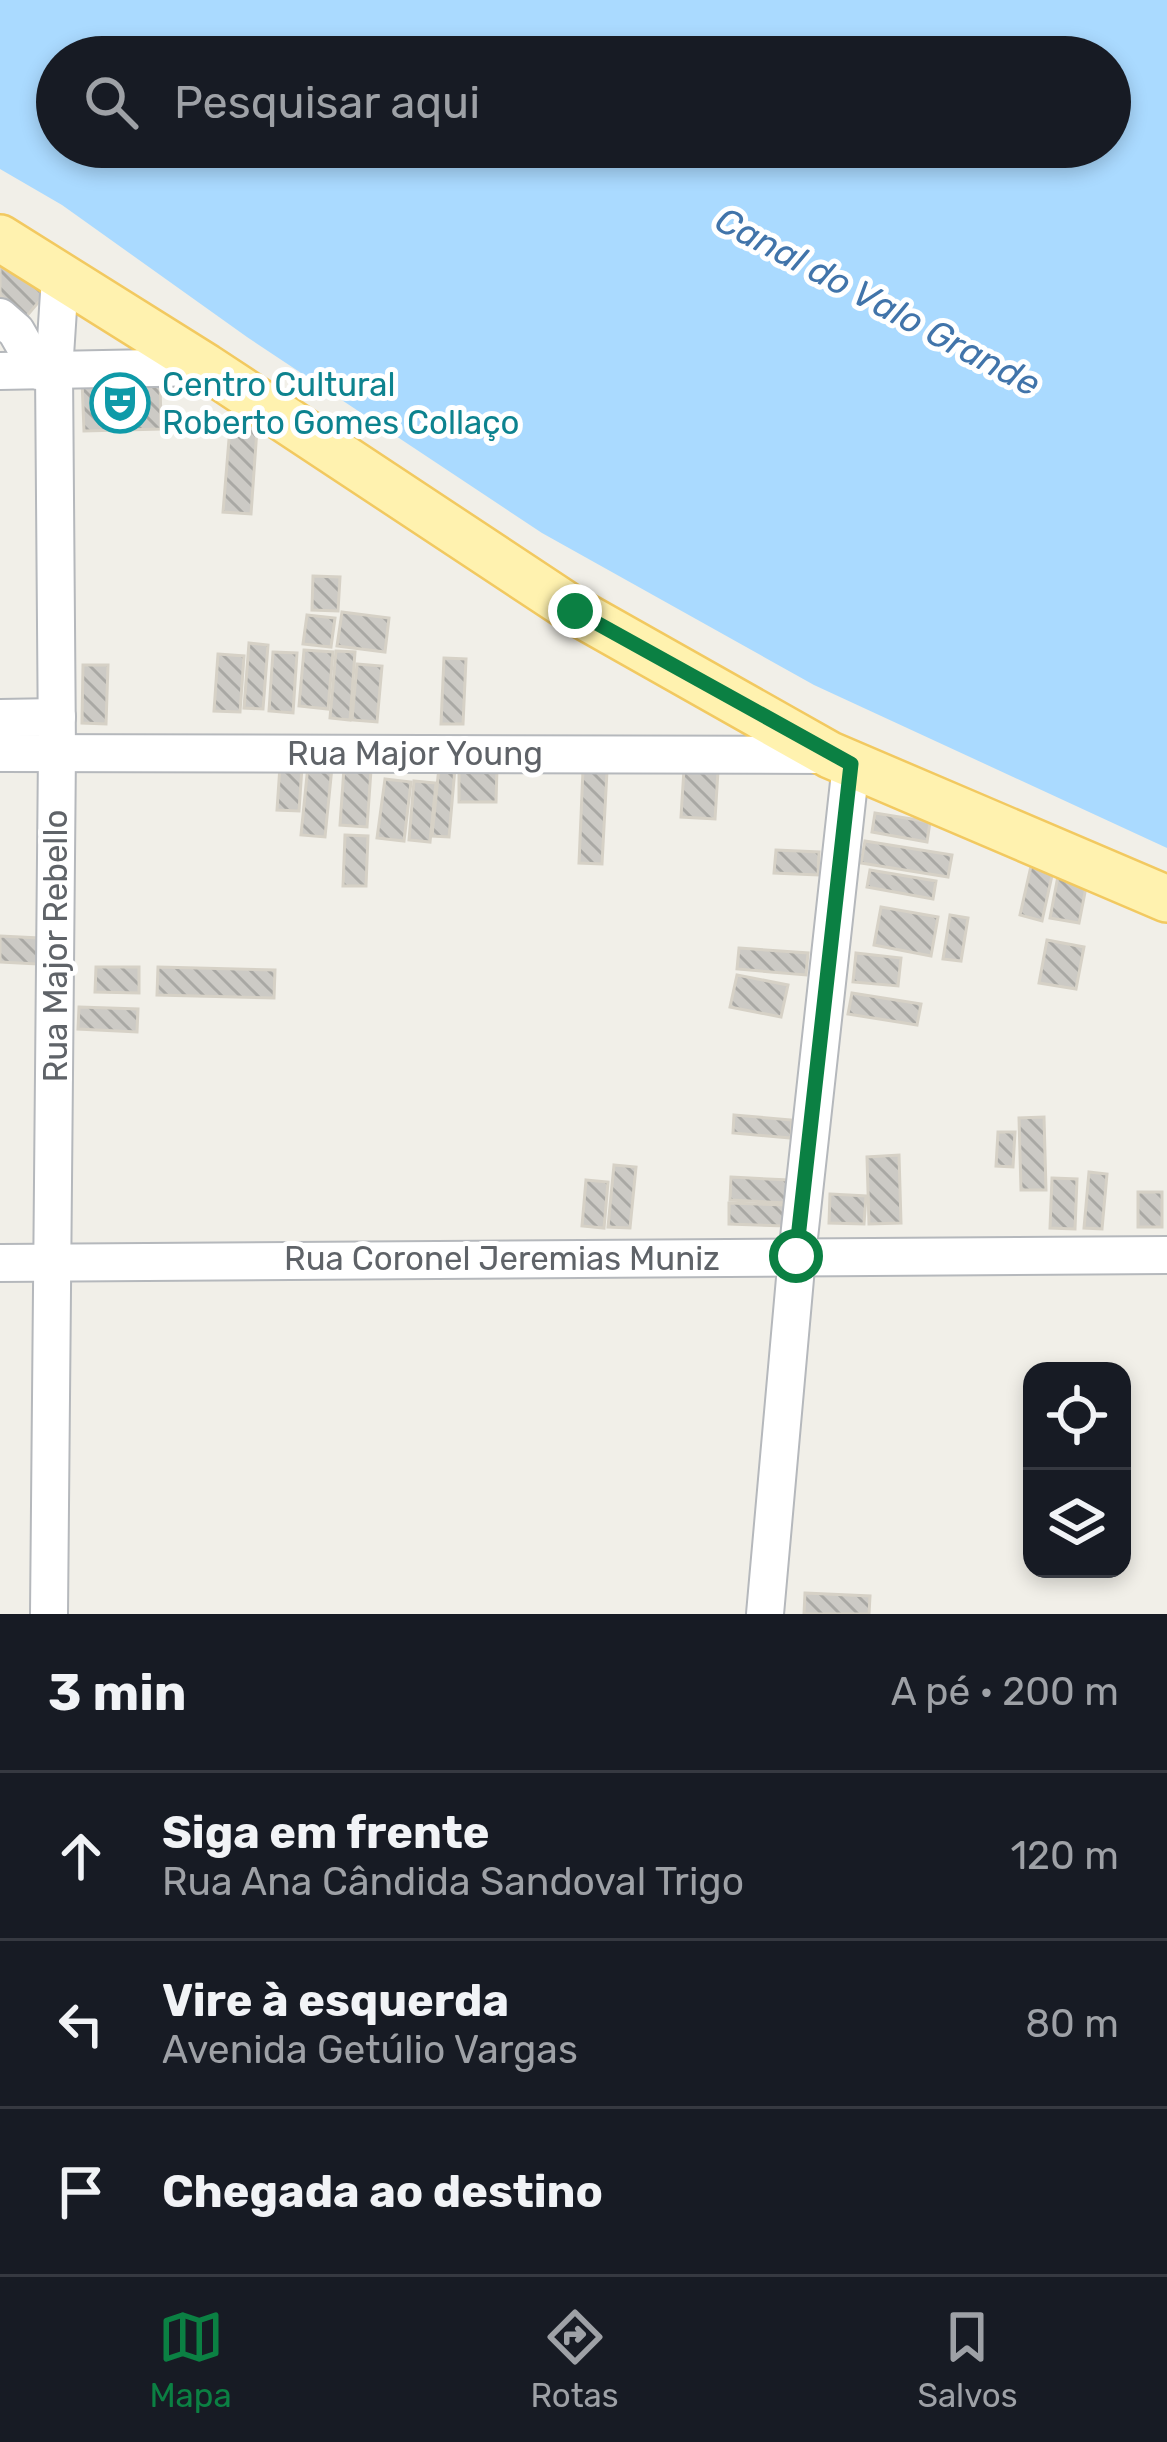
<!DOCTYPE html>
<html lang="pt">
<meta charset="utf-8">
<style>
:root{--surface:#171b24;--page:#20242c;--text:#f1f3f6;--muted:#9ea1a6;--line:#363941;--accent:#0b8043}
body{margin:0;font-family:Rubik,sans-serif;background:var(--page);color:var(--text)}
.controls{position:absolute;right:36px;bottom:36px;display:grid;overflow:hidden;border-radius:24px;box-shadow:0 6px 18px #0003}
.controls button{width:108px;height:108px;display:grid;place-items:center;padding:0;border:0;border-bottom:3px solid var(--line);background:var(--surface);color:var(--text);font:60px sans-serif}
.stop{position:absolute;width:36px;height:36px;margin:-27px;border:9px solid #0b8043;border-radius:50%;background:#fff}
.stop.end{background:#0b8043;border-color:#fff;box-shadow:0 3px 12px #0008}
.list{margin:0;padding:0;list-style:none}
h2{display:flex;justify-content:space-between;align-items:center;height:156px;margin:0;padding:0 48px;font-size:51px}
h2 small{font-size:39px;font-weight:400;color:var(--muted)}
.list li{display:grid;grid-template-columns:78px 1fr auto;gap:36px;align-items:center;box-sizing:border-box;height:168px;padding:0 48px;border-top:3px solid var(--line)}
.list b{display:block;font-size:45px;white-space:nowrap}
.list p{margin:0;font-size:39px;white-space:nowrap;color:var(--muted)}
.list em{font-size:39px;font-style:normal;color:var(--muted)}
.icon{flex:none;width:66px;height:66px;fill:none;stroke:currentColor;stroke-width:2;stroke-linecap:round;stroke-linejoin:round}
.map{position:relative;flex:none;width:1167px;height:1614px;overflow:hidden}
.search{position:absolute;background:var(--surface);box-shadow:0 6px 18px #0003;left:36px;right:36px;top:36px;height:132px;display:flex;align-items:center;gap:30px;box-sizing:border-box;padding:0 42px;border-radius:66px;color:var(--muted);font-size:45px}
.sheet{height:660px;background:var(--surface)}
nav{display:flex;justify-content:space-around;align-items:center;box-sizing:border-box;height:168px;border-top:3px solid var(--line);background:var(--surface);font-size:33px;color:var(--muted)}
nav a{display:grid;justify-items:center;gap:6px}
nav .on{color:var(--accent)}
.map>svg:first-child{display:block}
</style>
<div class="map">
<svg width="1167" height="1614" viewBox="0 0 1167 1614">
<defs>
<pattern id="building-back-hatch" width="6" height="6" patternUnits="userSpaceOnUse" patternTransform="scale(3)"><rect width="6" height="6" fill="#cccac5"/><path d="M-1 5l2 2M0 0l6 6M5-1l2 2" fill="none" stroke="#a9a8a4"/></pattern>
</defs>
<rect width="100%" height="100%" fill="#f1efe8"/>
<path fill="#aadaff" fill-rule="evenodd" d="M0,0H1167V848L814,685L542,533L247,337L62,205L0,169ZM57,57H1110V147H57Z"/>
<g fill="url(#building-back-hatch)" stroke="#d6d1c6" stroke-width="3">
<path d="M0,252L47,292L26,317L0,295Z"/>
<path d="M160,377L161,429L84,431L82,380Z"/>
<path d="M230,427L257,429L251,514L223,512Z"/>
<path d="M313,576L340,577L338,611L312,610Z"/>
<path d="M342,612L389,618L385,652L337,646Z"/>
<path d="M307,615L335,618L331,647L303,644Z"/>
<path d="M249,643L268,645L263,709L244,708Z"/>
<path d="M304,650L333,652L328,709L299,706Z"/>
<path d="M336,651L355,652L350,720L330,718Z"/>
<path d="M273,652L297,653L293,713L269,711Z"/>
<path d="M218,654L244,656L240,712L214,711Z"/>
<path d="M444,658L466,659L463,724H441Z"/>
<path d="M357,664L382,666L377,722L352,720Z"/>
<path d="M83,665H108L106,724L82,723Z"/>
<path d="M308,765L332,767L325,837L301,835Z"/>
<path d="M280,766L302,767L299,811L277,810Z"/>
<path d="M439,767L455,768L449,837L432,836Z"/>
<path d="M344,768L371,770L367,827L340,825Z"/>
<path d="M459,768H497L496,802H459Z"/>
<path d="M684,769L718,771L715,819L681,817Z"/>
<path d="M583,770L607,771L602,864L579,863Z"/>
<path d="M385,779L411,782L404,841L377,838Z"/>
<path d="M414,781L436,783L430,842L409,840Z"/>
<path d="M875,813L930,822L927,842L872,832Z"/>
<path d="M345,835L368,836L366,886H343Z"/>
<path d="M865,841L952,855L948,877L861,863Z"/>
<path d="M776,850L819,852L818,875L774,873Z"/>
<path d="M1031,866L1053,871L1042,921L1020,915Z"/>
<path d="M870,870L936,881L933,899L867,887Z"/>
<path d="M1058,876L1087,882L1079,923L1050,918Z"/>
<path d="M881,907L938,917L931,956L874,945Z"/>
<path d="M950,915L968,918L961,961L943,959Z"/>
<path d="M0,936L39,938L37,964L0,962Z"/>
<path d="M1047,940L1084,947L1076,989L1039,983Z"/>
<path d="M739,948L808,953L806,975L737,969Z"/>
<path d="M856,953L901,958L898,986L853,982Z"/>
<path d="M96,967H139V993L95,992Z"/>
<path d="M158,967L275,970L274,998L157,995Z"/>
<path d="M737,975L788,985L781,1017L730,1007Z"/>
<path d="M852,993L921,1004L917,1025L848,1014Z"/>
<path d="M79,1007L138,1009L137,1032L78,1029Z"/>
<path d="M734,1115L792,1120L791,1138L733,1133Z"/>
<path d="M1044,1117L1046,1190H1021L1019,1118Z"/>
<path d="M998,1132H1015L1013,1167L996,1166Z"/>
<path d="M899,1155L901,1223L869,1224L867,1157Z"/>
<path d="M614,1165L636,1167L630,1228L608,1227Z"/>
<path d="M1089,1172L1107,1174L1102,1229L1084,1228Z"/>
<path d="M731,1177L788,1180L787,1203L730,1200Z"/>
<path d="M1052,1178L1077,1179L1075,1229L1050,1228Z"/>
<path d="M586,1180L608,1182L604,1228L582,1226Z"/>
<rect x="1138" y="1192" width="24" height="35"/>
<path d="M830,1194L866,1196L864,1224L829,1223Z"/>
<path d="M729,1203L786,1205L785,1226L729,1224Z"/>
<path d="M805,1593L870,1596L869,1614H804Z"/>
</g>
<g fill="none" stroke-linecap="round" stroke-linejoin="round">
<g stroke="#b5b8bc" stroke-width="40">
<g id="minor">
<path d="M0,317L16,331L39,371"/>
<path d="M0,371L206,367"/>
<path d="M0,718L57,717"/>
<path d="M0,753L830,755"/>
<path d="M0,1263L1167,1255"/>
<path d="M49,1614L57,750L54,371L60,278"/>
<path d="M765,1614L797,1256L851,764"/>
</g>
</g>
<g stroke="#f2c960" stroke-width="50">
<path id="major" d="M0,238L206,367L575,611L830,755L1167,899"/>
</g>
<use href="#minor" stroke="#fff" stroke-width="36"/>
<use href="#major" stroke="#fff2af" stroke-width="45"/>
</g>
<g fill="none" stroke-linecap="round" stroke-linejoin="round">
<path stroke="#0b8043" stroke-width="15" d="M575,611L851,764L796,1256"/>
</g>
<defs>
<g id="theatre-ring" transform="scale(3)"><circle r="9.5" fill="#fff" stroke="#0f9aa8" stroke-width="1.5"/><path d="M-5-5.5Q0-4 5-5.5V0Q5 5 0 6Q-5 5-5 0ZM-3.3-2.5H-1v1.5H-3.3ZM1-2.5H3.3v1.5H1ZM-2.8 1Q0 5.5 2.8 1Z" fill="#0f9aa8"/></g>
</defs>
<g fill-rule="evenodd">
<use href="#theatre-ring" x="120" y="403"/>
</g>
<g text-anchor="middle" stroke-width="10" stroke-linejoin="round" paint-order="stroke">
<g font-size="33" fill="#0d838f" stroke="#fff" text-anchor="start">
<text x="162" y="396">Centro Cultural<tspan x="162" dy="38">Roberto Gomes Collaço</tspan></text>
</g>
<g font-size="33" fill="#5f6368" stroke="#fff">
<text x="415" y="765">Rua Major Young</text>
<text transform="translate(55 946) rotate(-90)" y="12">Rua Major Rebello</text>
<text x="502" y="1270">Rua Coronel Jeremias Muniz</text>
</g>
<g font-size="36" font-style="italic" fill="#4174aa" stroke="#fff">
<text transform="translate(878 301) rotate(28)" y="13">Canal do Valo Grande</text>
</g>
</g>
</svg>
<div class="controls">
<button><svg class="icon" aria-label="locate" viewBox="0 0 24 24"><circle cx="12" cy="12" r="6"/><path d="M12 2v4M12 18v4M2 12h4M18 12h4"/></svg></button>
<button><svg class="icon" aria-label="layers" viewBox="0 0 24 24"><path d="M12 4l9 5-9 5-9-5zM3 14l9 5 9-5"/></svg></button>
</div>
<div class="stop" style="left:796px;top:1256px"></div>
<div class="stop end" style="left:575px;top:611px"></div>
<div class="search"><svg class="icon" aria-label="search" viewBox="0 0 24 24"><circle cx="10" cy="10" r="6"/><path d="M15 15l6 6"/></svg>Pesquisar aqui</div>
</div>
<section class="sheet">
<h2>3 min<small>A pé · 200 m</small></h2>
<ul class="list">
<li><svg class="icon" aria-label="ahead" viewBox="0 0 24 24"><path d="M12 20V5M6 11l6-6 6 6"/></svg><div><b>Siga em frente</b><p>Rua Ana Cândida Sandoval Trigo</p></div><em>120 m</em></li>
<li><svg class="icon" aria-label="left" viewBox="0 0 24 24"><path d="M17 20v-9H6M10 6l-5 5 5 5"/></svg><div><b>Vire à esquerda</b><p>Avenida Getúlio Vargas</p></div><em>80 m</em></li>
<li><svg class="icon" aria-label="arrive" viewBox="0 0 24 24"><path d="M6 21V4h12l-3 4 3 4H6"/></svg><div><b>Chegada ao destino</b></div></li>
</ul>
</section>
<nav>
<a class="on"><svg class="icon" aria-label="map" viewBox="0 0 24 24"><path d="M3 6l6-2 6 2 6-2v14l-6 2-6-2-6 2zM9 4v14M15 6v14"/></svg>Mapa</a>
<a><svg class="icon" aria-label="directions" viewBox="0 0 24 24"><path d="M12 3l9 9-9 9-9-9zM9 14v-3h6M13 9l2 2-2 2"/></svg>Rotas</a>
<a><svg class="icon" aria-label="saved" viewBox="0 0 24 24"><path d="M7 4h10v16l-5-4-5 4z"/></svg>Salvos</a>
</nav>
